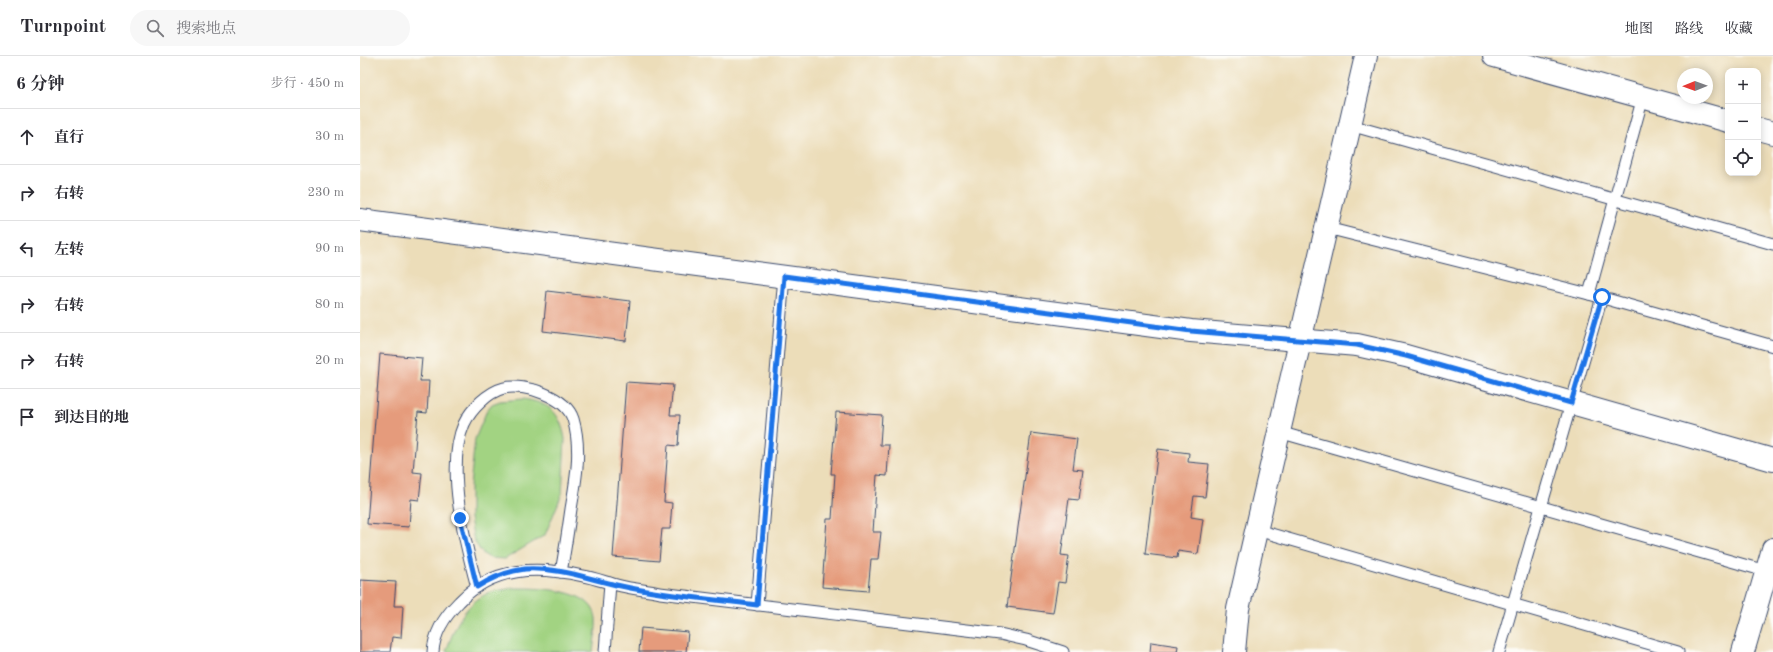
<!DOCTYPE html>
<html lang="zh">
<meta charset="utf-8">
<style>
:root{--surface:#fff;--page:#f7f7f7;--text:#2b2b33;--muted:#7c7c81;--line:#e1e1e2}
body{margin:0;font-family:"Old Standard TT","Noto Serif SC",serif;background:var(--page);color:var(--text)}
.controls{position:absolute;right:12px;top:12px;display:grid;overflow:hidden;border-radius:8px;box-shadow:0 2px 10px #0003}
.controls button{width:36px;height:36px;display:grid;place-items:center;padding:0;border:0;border-bottom:1px solid var(--line);background:var(--surface);color:var(--text);font:20px sans-serif}
.compass{position:absolute;left:1317px;top:12px;width:36px;height:36px;border-radius:50%;background:var(--surface);box-shadow:0 2px 10px #0003;rotate:269deg}
.stop{position:absolute;width:12px;height:12px;margin:-9px;border:3px solid #1a73e8;border-radius:50%;background:#fff}
.stop.end{background:#1a73e8;border-color:#fff;box-shadow:0 1px 4px #0008}
.list{margin:0;padding:0;list-style:none}
h2{display:flex;justify-content:space-between;align-items:center;height:52px;margin:0;padding:0 16px;font-size:17px}
h2 small{font-size:13px;font-weight:400;color:var(--muted)}
.list li{display:grid;grid-template-columns:26px 1fr auto;gap:12px;align-items:center;box-sizing:border-box;height:56px;padding:0 16px;border-top:1px solid var(--line)}
.list b{display:block;font-size:15px;white-space:nowrap}
.list em{font-size:13px;font-style:normal;color:var(--muted)}
.icon{flex:none;width:22px;height:22px;fill:none;stroke:currentColor;stroke-width:2;stroke-linecap:round;stroke-linejoin:round}
.map{position:relative;flex:none;width:1413px;height:596px;overflow:hidden}
header{display:flex;align-items:center;gap:24px;box-sizing:border-box;height:56px;padding:0 20px;background:var(--surface);border-bottom:1px solid var(--line)}
header strong{font-size:19px}
nav{display:flex;gap:22px;margin-inline-start:auto;font-size:14px}
.search{width:280px;height:36px;background:var(--page);display:flex;align-items:center;gap:10px;box-sizing:border-box;padding:0 14px;border-radius:22px;color:var(--muted);font-size:15px}
main{display:flex}
aside{flex:1;background:var(--surface)}
.map>svg:first-child{display:block}
</style>
<header>
<strong>Turnpoint</strong>
<div class="search"><svg class="icon" aria-label="search" viewBox="0 0 24 24"><circle cx="10" cy="10" r="6"/><path d="M15 15l6 6"/></svg>搜索地点</div>
<nav><a>地图</a><a>路线</a><a>收藏</a></nav>
</header>
<main>
<aside>
<h2>6 分钟<small>步行 · 450 m</small></h2>
<ul class="list">
<li><svg class="icon" aria-label="ahead" viewBox="0 0 24 24"><path d="M12 20V5M6 11l6-6 6 6"/></svg><div><b>直行</b></div><em>30 m</em></li>
<li><svg class="icon" aria-label="right" viewBox="0 0 24 24"><path d="M7 20v-9h11M14 6l5 5-5 5"/></svg><div><b>右转</b></div><em>230 m</em></li>
<li><svg class="icon" aria-label="left" viewBox="0 0 24 24"><path d="M17 20v-9H6M10 6l-5 5 5 5"/></svg><div><b>左转</b></div><em>90 m</em></li>
<li><svg class="icon" aria-label="right" viewBox="0 0 24 24"><path d="M7 20v-9h11M14 6l5 5-5 5"/></svg><div><b>右转</b></div><em>80 m</em></li>
<li><svg class="icon" aria-label="right" viewBox="0 0 24 24"><path d="M7 20v-9h11M14 6l5 5-5 5"/></svg><div><b>右转</b></div><em>20 m</em></li>
<li><svg class="icon" aria-label="arrive" viewBox="0 0 24 24"><path d="M6 21V4h12l-3 4 3 4H6"/></svg><div><b>到达目的地</b></div></li>
</ul>
</aside>
<div class="map">
<svg width="1413" height="596" viewBox="0 0 1413 596">
<rect width="100%" height="100%" fill="#fdfcf7"/>
<filter id="ink" filterUnits="userSpaceOnUse"><feTurbulence type="fractalNoise" baseFrequency=".025" numOctaves="2"/><feDisplacementMap in="SourceGraphic" scale="8" xChannelSelector="R" yChannelSelector="G"/><feConvolveMatrix kernelMatrix="1 2 1 2 8 2 1 2 1" color-interpolation-filters="sRGB"/></filter>
<filter id="wash" filterUnits="userSpaceOnUse"><feTurbulence type="fractalNoise" baseFrequency=".012" numOctaves="4" result="noise"/><feDisplacementMap in="SourceGraphic" scale="16" xChannelSelector="R" yChannelSelector="G"/><feGaussianBlur stdDeviation="0.9" result="paint"/><feColorMatrix in="noise" values="0 0 0 0 0 0 0 0 0 0 0 0 0 0 0 0 0 1.4 0 .05"/><feComposite in="paint" operator="in"/></filter>
<g filter="url(#wash)">
<rect width="100%" height="100%" fill="#ecddb9"/>
<g fill="#a2d382" stroke="#5e8170">
<path d="M163,343C190,347 200,356 205,383L202,438L185,479L145,503L130,502L123,498L114,485L110,462V430L115,383L127,354L132,348L140,345Z"/>
<path d="M152,532C174,532 232,531 236,562C237,573 234,585 233,596H86C94,572 103,549 128,537C135,534 145,534 152,532Z"/>
</g>
<g id="blocks">
<g fill="#e59b7c">
<path d="M187,235L270,245L266,285L183,275Z"/>
<path d="M20,298L62,302L60,325H69L67,357L58,356L53,416L62,417L59,444L51,443L49,471L7,468Z"/>
<path d="M266,326L313,329L310,359H320L318,390L308,389L304,446L312,447L310,473H302L299,505L253,501Z"/>
<path d="M476,356L522,359L520,389H529L527,420L517,419L513,476H521L518,503H511L508,535L462,531L467,463H472L475,418H471Z"/>
<path d="M671,377L717,383L713,413L723,414L719,444L709,443L701,499L709,500L705,527L698,526L693,557L647,551Z"/>
<path d="M798,393L829,397L828,406L849,408L845,441L834,440L831,461L843,463L838,498L818,495L817,502L785,498Z"/>
<path d="M0,524L36,526L34,550H43L41,582L32,581L30,596H0Z"/>
<path d="M281,572L328,576L326,596H279Z"/>
<path d="M791,586L818,590L817,596H790Z"/>
</g>
</g>
</g>
<g filter="url(#ink)">
<use href="#blocks" fill-opacity="0" stroke="#3a496c" stroke-width="1"/>
<g fill="none" stroke-linecap="round" stroke-linejoin="round">
<g stroke="#3a496c" stroke-width="13">
<g id="lane">
<path d="M990,69L1413,188"/>
<path d="M967,172L1229,238L1413,290"/>
<path d="M1229,238L1283,41"/>
<path d="M919,376L1409,516"/>
<path d="M897,474L1318,596"/>
<path d="M117,531C105,487 85,411 104,368C111,353 128,336 144,332C165,327 206,341 213,363C222,393 216,423 211,453C208,474 205,495 201,516"/>
<path d="M397,549L424,220"/>
<path d="M73,596C74,577 85,560 99,546C133,510 177,510 223,520C235,522 248,527 261,530C273,533 287,534 300,537L640,578L666,584L703,596"/>
<path d="M245,596L250,527"/>
<path d="M1139,596L1242,241"/>
</g>
</g>
<g stroke="#3a496c" stroke-width="24">
<g id="street">
<path d="M1134,0L1368,65"/>
<path d="M1398,73L1413,77"/>
<path d="M0,164L831,275L997,289L1046,300L1413,404"/>
<path d="M874,596L878,553L1006,0"/>
<path d="M1383,596L1413,493"/>
</g>
</g>
<use href="#lane" stroke="#fff" stroke-width="11"/>
<use href="#street" stroke="#fff" stroke-width="22"/>
</g>
</g>
<g fill="none" stroke-linecap="round" stroke-linejoin="round" filter="url(#ink)">
<path stroke="#1a73e8" stroke-width="5" d="M100,462L117,531C131,522 148,515 165,513C198,511 229,523 261,530C305,540 352,543 397,549L424,220L831,275L997,289L1046,300L1211,347L1242,241"/>
</g>
</svg>
<div class="controls">
<button>+</button>
<button>−</button>
<button><svg class="icon" aria-label="locate" viewBox="0 0 24 24"><circle cx="12" cy="12" r="6"/><path d="M12 2v4M12 18v4M2 12h4M18 12h4"/></svg></button>
</div>
<svg class="compass" viewBox="-18 -18 36 36"><path d="M0-13l5 13h-10z" fill="#e53935"/><path d="M0 13l5-13h-10z" fill="#7c7c81"/></svg>
<div class="stop" style="left:1242px;top:241px"></div>
<div class="stop end" style="left:100px;top:462px"></div>
</div>
</main>
